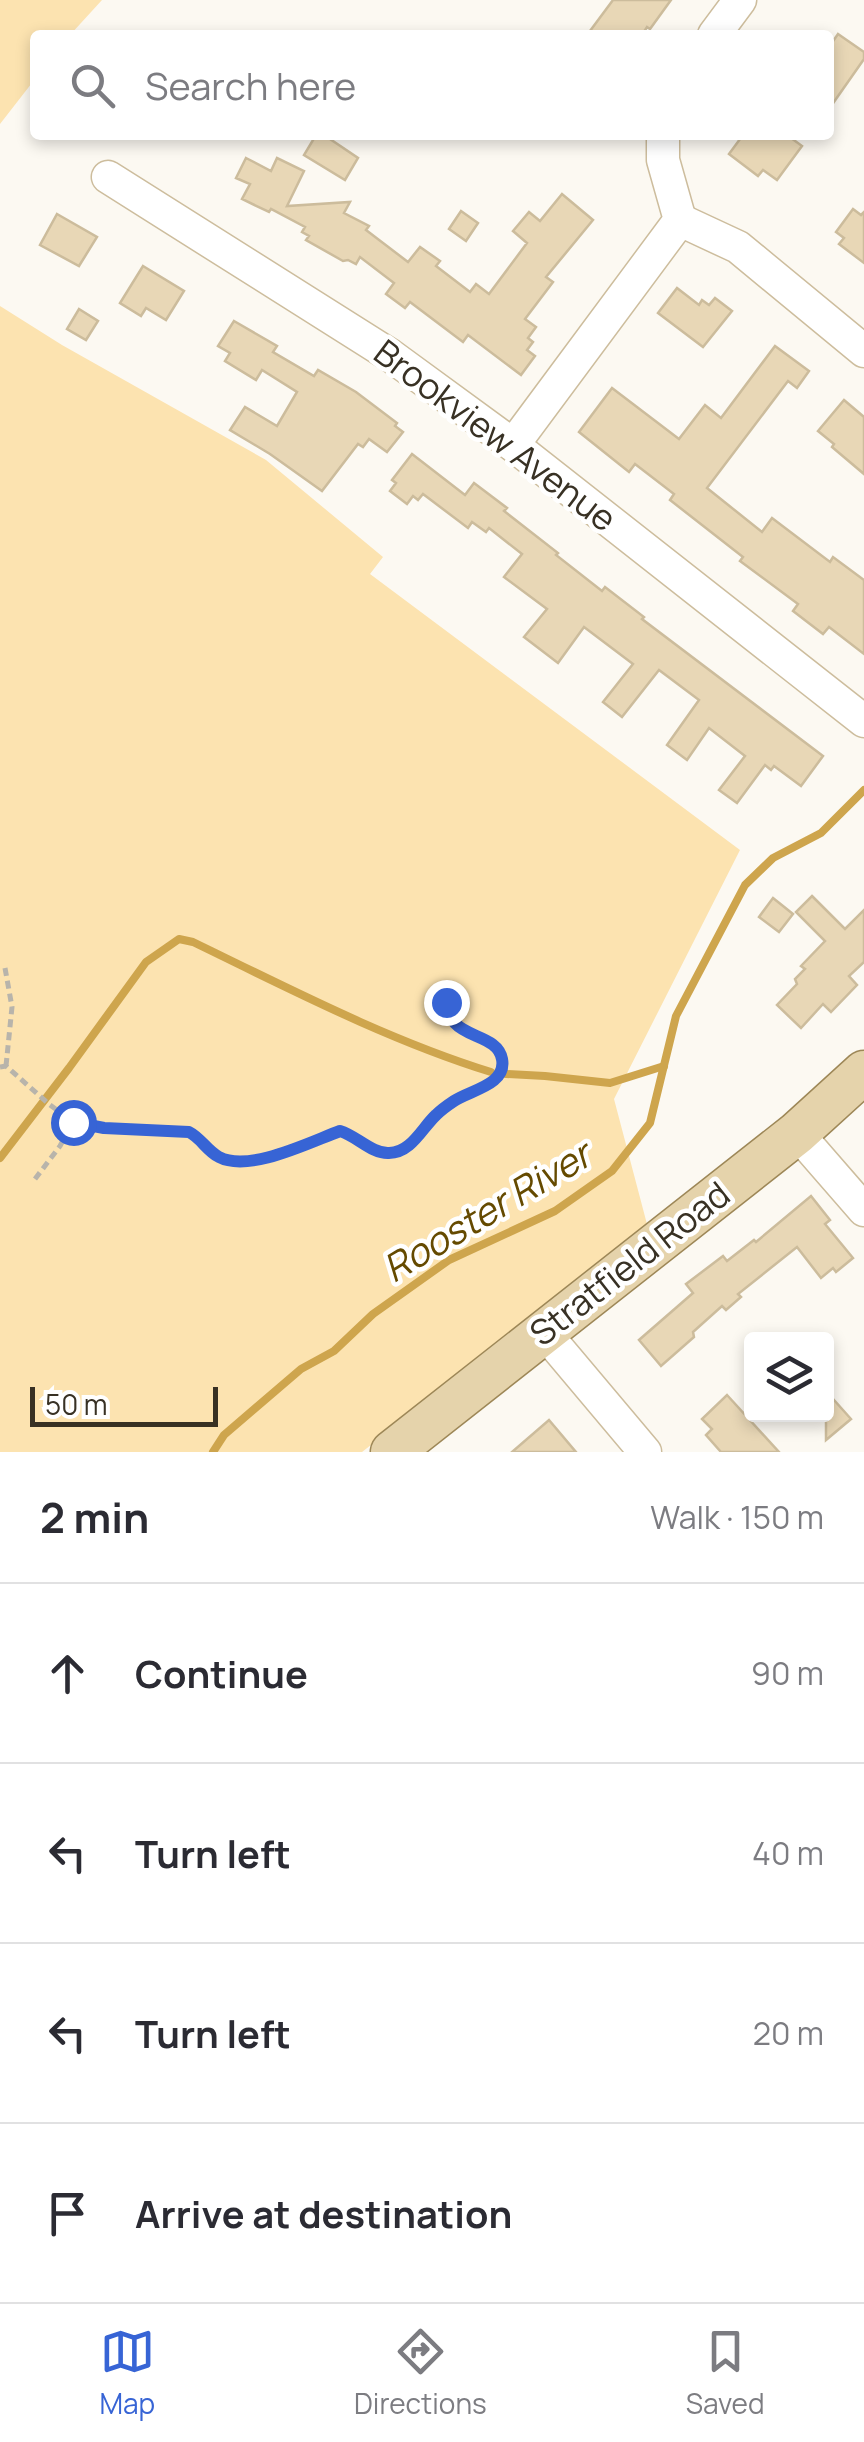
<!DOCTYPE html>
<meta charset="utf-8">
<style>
:root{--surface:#fff;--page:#f7f7f7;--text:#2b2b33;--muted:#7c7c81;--line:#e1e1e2;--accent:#3764d5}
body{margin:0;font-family:Manrope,sans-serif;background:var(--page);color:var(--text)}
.controls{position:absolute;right:30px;bottom:30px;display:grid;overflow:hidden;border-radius:10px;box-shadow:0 5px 15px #0003}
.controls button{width:90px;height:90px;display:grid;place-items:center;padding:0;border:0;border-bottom:2px solid var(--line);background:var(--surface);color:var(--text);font:50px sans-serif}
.scale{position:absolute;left:30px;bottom:25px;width:188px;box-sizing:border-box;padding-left:10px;border:5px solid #383124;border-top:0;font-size:28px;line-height:35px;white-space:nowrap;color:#383124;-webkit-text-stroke:8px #fff;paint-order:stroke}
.stop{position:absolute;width:30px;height:30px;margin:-22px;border:8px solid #3764d5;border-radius:50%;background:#fff}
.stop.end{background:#3764d5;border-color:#fff;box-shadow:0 2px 10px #0008}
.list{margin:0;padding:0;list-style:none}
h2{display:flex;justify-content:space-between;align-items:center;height:130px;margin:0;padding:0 40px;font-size:42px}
h2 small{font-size:32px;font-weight:400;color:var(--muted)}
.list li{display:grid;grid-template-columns:65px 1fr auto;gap:30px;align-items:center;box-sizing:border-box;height:180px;padding:0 40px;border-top:2px solid var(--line)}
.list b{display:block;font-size:38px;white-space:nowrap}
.list em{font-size:32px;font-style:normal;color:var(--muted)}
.icon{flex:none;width:55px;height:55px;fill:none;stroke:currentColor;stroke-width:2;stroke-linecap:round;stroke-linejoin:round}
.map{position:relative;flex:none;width:864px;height:1452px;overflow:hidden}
.search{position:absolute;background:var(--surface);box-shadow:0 5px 15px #0003;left:30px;right:30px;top:30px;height:110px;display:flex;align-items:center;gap:25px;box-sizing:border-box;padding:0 35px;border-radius:10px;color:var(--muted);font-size:38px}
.sheet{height:850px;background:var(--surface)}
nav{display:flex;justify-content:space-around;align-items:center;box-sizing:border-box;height:140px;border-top:2px solid var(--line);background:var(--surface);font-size:28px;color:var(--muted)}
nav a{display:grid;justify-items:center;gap:5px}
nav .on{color:var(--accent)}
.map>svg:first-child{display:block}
</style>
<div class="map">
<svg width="864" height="1452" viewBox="0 0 864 1452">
<rect width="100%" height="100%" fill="#fcf9f2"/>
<g fill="#fce3b0">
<path d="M0,0H102L70,35H35V79L0,124Z"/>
<path d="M0,306L62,345L266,460L383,557L370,574L740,850L614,1099L648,1228L362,1452H0Z"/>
</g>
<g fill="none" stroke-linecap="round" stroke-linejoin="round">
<g stroke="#cea54d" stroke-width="8">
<path d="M506,1074L545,1076L610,1083L664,1066"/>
<path d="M0,1158L69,1068L146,962L179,939L193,942C290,989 388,1040 491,1072"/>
<path d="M213,1452L224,1435L301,1369L334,1351L373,1314L449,1260L555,1211L612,1171L650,1123L676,1016L745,885L773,858L821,833L864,790"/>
</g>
</g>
<g fill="#e8d7b6" stroke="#ccbc9c" stroke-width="2.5">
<path d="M613,0H671L650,29L647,27L642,35H587Z"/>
<path d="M838,34L864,52V59L829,109V47Z"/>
<path d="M316,135H324L358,158L345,180L304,155Z"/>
<path d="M743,135H787L802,146L777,180L763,170L758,176L729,154Z"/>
<path d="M246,158L271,171L277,158L304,171L287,206L350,202L344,213L369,226L366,230L408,262L420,247L440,261L436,266L470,292L476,284L489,294L527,243L513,231L529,212L540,221L562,194L593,220L546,277L553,282L525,319L536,327L528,338L533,342L527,350L535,356L521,375L468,335L463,342L410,302L405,308L386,294L394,283L360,257L356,264L348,260L343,261L306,240L309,236L302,232L305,227L271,209L269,212L242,199L250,184L236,178Z"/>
<path d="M853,209L861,215L864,212V263L839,244L844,238L836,232Z"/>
<path d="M461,211L478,223L466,241L449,229Z"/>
<path d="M57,214L97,237L79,266L40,245Z"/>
<path d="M143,266L184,291L166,320L146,308L141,316L120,303Z"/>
<path d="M677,288L699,305L702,300L709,305L715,298L732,311L703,347L658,313Z"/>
<path d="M79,309L98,321L86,340L67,329Z"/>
<path d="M234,321L277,346L273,352L314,376L318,370L356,392L397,423L395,426L403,432L387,452L369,439L363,447L358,444L322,491L270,454L230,430L245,407L277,426L297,392L262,370L256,380L225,361L230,353L218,346Z"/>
<path d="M775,346L809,371L797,388L788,381L707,488L762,532L772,518L830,562L833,557L864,580V654L829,627L823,634L793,611L798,604L740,561L743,557L670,500L674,494L635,464L629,472L579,432L612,388L679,439L705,405L721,418Z"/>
<path d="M844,400L864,417V474L832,447L834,444L818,431Z"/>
<path d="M412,454L465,495L474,483L507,508L504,511L558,553L556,555L602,591L605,587L644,617L642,619L823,756L801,786L774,766L771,770L765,765L737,803L719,790L745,756L709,728L687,760L667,745L699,700L659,670L622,717L603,702L633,664L584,627L558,663L524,637L547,609L504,577L522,554L489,528L486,532L472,522L468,528L423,494L418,500L413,496L407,504L390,491L396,483L392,480Z"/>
<path d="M812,896L845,929L864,910V962L849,976L857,985L831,1012L823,1004L801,1028L777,1005L797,984L795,979L805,969L801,966L825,941L796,912Z"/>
<path d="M773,898L793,914L779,932L759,917Z"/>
<path d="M811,1196L830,1220L825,1224L853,1258L836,1272L833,1268L821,1278L797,1247L738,1294L741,1297L726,1310L722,1306L693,1332L694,1337L661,1366L639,1340L693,1293L686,1284L723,1256L727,1261L754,1240L756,1242Z"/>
<path d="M826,1391L851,1419L826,1440Z"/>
<path d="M727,1395L779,1452H721L706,1435L712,1429L702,1419Z"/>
<path d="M549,1420L576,1452H512Z"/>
</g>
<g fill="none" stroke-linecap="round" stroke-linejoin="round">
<g stroke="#cdbd9d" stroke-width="35">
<g id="minor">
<path d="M714,35L740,0"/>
<path d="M108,177L390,355L513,445L864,721"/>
<path d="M680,220L738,247L864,351"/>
<path d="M513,445L680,220L663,160V135"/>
<path d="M797,1133L864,1210"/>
<path d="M544,1332L645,1452"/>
</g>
</g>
<g stroke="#9d8757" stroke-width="45">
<path id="major" d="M392,1452L797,1133L864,1072"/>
</g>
<g stroke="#b8b4ab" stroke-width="5" stroke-dasharray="8 5" stroke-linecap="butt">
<path d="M5,968L12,1007L6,1066"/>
<path d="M0,1067L6,1066L50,1105L72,1121"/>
<path d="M35,1179L60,1146L73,1122L104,1129L189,1132C201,1138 207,1151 219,1157C249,1173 310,1142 341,1131C357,1136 372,1153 389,1153C411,1152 422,1128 435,1115C441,1110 448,1105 454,1101C470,1090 507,1085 502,1059C498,1037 468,1038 455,1023C450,1018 448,1009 446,1002"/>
</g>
<use href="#minor" stroke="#fff" stroke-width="32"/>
<use href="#major" stroke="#e5d3ab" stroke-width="42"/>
</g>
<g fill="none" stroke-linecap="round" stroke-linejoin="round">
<path stroke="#3764d5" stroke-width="12" d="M73,1122L104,1128L189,1132C201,1138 207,1151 219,1157C249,1173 310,1142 340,1131C357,1136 372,1154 389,1153C411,1153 422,1128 436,1115C441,1110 448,1105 454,1101C470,1090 507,1085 502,1059C498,1037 468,1038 455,1023C450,1018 448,1009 446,1002"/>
</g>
<g text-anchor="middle" stroke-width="9" stroke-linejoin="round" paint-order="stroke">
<g font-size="35" fill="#383124" stroke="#fff">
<text transform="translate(495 436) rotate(37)" y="12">Brookview Avenue</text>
<text transform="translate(630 1264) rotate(-38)" y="12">Stratfield Road</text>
</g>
<g font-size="38" font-style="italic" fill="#654a00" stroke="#fff">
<text transform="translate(487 1212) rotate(-31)" y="13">Rooster River</text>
</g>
</g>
</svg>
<div class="controls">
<button><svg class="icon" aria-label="layers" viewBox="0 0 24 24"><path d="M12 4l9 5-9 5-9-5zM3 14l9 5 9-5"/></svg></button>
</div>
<div class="scale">50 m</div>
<div class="stop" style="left:73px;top:1122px"></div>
<div class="stop end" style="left:446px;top:1002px"></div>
<div class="search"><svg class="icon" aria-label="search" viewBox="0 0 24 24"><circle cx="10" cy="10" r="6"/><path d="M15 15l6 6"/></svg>Search here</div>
</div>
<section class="sheet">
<h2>2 min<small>Walk · 150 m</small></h2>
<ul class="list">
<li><svg class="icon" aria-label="ahead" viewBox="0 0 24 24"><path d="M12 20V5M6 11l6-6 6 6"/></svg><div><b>Continue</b></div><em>90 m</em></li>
<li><svg class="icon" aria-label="left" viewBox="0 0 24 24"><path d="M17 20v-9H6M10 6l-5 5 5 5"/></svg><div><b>Turn left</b></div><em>40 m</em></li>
<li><svg class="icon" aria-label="left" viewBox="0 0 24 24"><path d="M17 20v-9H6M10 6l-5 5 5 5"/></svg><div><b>Turn left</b></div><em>20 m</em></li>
<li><svg class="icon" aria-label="arrive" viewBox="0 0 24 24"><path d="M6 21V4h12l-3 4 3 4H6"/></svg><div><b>Arrive at destination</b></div></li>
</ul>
</section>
<nav>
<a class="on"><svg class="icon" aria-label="map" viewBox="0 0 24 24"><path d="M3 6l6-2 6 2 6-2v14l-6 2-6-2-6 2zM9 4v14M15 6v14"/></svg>Map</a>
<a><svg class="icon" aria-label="directions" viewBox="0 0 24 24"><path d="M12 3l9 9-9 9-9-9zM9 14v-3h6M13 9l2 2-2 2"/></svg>Directions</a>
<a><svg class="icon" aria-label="saved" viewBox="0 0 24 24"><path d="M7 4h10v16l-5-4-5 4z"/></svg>Saved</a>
</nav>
